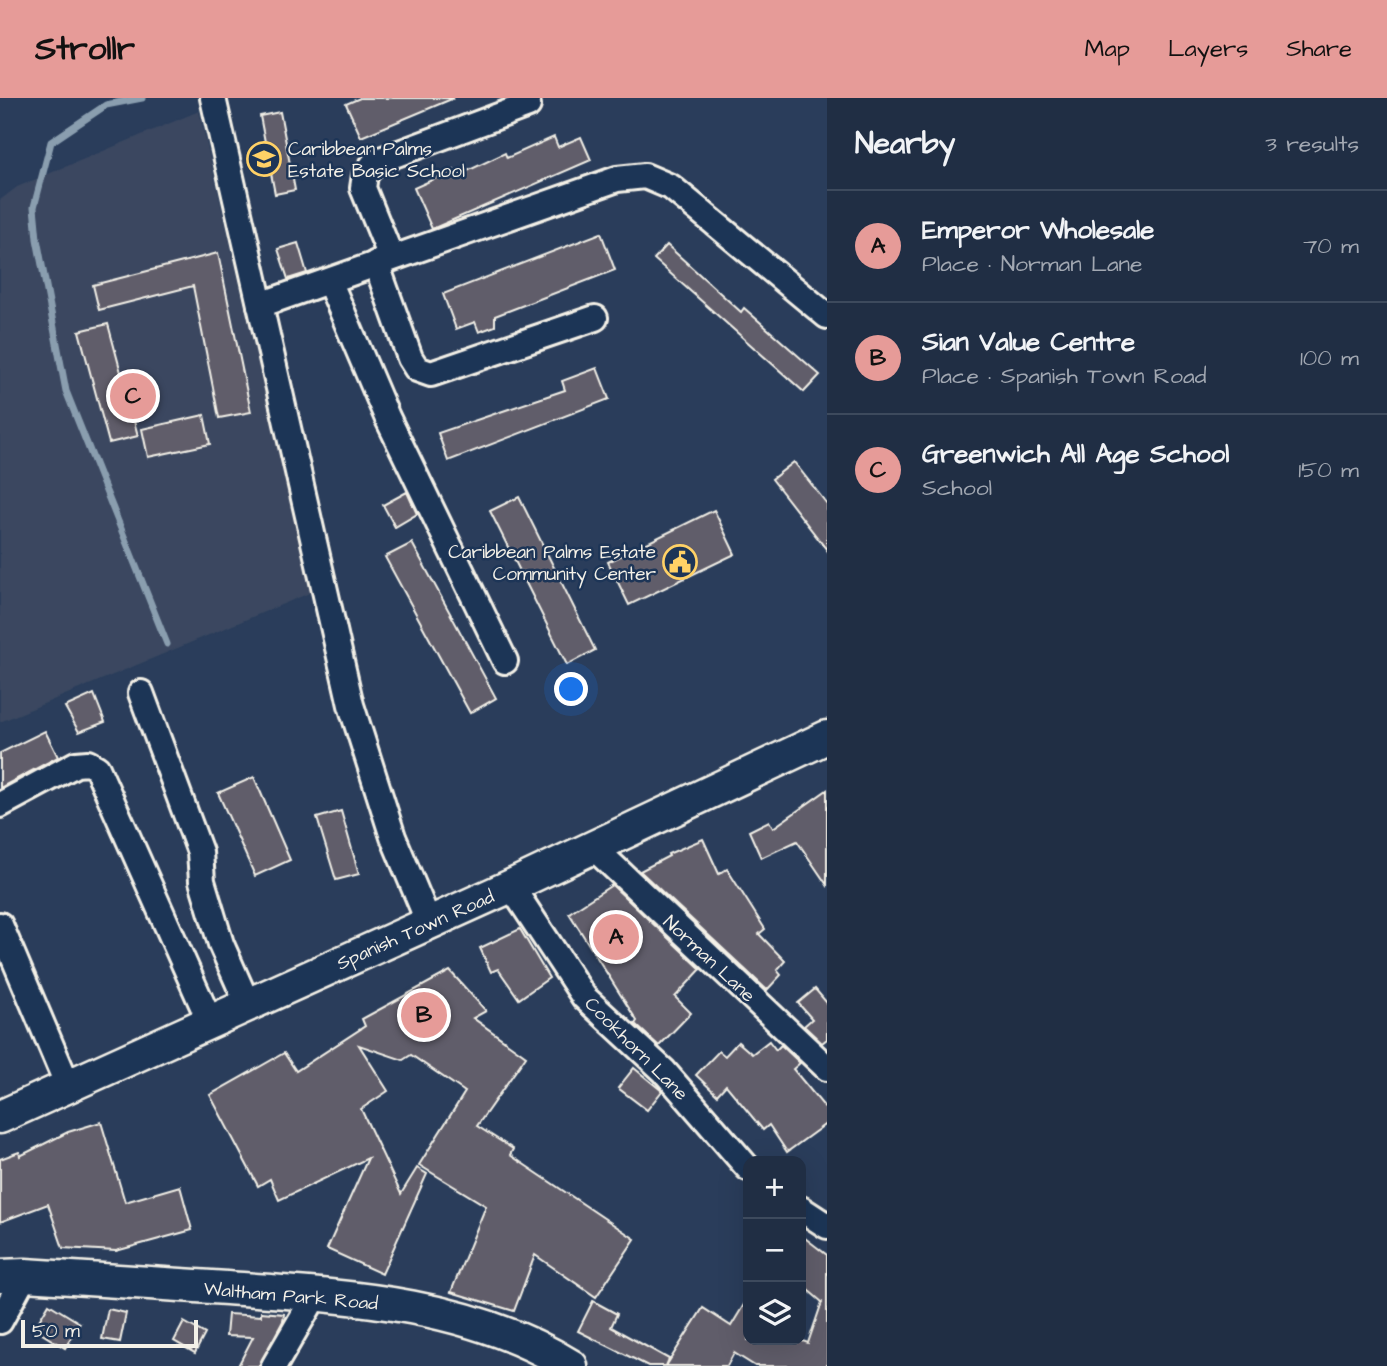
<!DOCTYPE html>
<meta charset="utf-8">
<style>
:root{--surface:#202e44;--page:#2d3a4f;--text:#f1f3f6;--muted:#a2a8b2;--line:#3d4a5d;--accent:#e69b98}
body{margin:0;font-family:"Architects Daughter",sans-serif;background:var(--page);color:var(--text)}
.controls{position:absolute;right:21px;bottom:21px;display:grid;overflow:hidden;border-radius:14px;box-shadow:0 7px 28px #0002}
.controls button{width:63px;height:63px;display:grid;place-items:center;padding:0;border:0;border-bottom:2px solid var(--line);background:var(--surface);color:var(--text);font:35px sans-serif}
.scale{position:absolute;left:21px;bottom:18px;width:177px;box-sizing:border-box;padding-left:7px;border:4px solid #f4f1e8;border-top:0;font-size:19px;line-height:24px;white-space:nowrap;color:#f4f1e8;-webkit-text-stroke:5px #1d3557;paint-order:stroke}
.you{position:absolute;left:572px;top:592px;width:24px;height:24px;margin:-18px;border:5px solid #fff;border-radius:50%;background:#1a73e8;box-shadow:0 0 0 10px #1a73e833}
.badge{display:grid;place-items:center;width:46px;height:46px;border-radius:50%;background:var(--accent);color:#111;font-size:23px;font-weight:700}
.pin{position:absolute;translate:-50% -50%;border:4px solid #fff;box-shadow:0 2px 7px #0006}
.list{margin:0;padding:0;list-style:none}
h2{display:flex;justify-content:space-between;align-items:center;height:91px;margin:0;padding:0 28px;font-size:30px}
h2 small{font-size:23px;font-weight:400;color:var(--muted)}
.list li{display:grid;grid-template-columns:46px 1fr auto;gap:21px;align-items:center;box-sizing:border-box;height:112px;padding:0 28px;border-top:2px solid var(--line)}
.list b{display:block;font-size:26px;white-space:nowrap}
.list p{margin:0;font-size:23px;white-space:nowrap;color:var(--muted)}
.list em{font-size:23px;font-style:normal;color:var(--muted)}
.icon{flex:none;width:38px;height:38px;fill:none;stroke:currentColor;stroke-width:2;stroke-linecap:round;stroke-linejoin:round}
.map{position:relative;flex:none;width:827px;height:1268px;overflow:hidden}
header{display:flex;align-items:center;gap:42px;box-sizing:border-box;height:98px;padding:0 35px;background:var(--accent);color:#111}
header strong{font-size:33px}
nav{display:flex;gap:38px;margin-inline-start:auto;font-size:24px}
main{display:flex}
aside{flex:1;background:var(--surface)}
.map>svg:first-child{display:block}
</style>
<header>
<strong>Strollr</strong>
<nav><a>Map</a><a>Layers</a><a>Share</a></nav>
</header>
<main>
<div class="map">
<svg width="827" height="1268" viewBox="0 0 827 1268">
<rect width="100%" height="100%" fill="#2a3d5b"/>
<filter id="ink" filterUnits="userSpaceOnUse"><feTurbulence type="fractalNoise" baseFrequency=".0143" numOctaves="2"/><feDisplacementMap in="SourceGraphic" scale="14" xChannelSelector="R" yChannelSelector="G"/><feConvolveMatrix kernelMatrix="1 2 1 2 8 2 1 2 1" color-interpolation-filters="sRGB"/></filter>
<g filter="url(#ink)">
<path fill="#3a4760" d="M199,13L312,494L0,624V102L17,89Z"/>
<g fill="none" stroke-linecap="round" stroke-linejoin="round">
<path stroke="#8a9eaf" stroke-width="7" d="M142,0L106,7L51,44L34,109L37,141L66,293L167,546"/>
</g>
<g fill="#605d6b" stroke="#f4f1e8" stroke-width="2">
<path d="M360,0H454L361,39L346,6Z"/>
<path d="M280,14L295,92L275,96L260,18Z"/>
<path d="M554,39L558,49L581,39L591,62L432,131L414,90L454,72L457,78L505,55L507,60Z"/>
<path d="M601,135L615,172L495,218V228L479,234L475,224L456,231L443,196Z"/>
<path d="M298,145L307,175L288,181L278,151Z"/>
<path d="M667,147L741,214L744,210L820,277L804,294L654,161Z"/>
<path d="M218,155L251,314L219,320L193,188L99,212L93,187Z"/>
<path d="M108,226L138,338L109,345L79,233Z"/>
<path d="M597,270L609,301L448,363L438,335L565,292L562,283Z"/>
<path d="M204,317L210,346L148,359L142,331Z"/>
<path d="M794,364L827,406V452L772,381Z"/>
<path d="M407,394L417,416L395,429L383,407Z"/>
<path d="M519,399L595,552L567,567L490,413Z"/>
<path d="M714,412L735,456L629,507L608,464Z"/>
<path d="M412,445L496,600L470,615L385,459Z"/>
<path d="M94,596L105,624L79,634L65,609Z"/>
<path d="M45,633L58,659L0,690V655Z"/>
<path d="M254,679L290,762L255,778L218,695Z"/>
<path d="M827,692V787L797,743L761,760L749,733L769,723L773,730Z"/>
<path d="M341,713L359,776L336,782L317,720Z"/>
<path d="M703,741L719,776L727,771L765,831L759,836L785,863L777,872L781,877L767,892L640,773L669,758L668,756Z"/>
<path d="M612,787L701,871L675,899L691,915L659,948L635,926L637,923L569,815Z"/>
<path d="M520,831L549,880L519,901L498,871L491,874L480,850Z"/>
<path d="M450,873L486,913L473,920L526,958L477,1028L513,1051L510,1057L635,1141L596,1199L535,1157L514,1213L451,1194L486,1108L419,1067L465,994L411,957L403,962L359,947L388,993L361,1011L401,1096L417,1070L427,1076L382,1176L327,1151L368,1060L279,1102L270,1081L258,1088L210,997L284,955L296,973L365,928L362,921Z"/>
<path d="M815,891L827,905V941L822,945L804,928L812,921L798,905Z"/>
<path d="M769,943L776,952L781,947L800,965L793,971L827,1012V1025L787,1054L769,1027L763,1032L726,987L717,997L696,977L719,953L725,958L738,944L752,956Z"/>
<path d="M634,970L662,993L647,1012L618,990Z"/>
<path d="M101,1024L125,1104L180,1088L192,1132L116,1153L63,1150L48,1106L0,1124V1061L19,1054L20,1058L68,1034Z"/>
<path d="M801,1137L827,1157V1268H755L734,1255L727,1268H666L703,1210L731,1228L748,1200V1242H800L808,1245L822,1204L801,1186Z"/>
<path d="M593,1203L617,1216L611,1229L669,1261L666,1268H648L578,1233Z"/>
<path d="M49,1206L80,1225L65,1250L34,1231Z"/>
<path d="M108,1211L126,1215L120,1244L102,1241Z"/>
<path d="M261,1214L284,1216L283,1223L259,1268H238L253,1239L226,1238L228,1216L261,1218Z"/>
<path d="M184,1224L205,1236L195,1255L174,1243Z"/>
</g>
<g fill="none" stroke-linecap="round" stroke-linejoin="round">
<g stroke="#f4f1e8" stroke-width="30">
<g id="minor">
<path d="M213,0L351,607L393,739L429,825"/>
<path d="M391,159L363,90L365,77L375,64L528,7"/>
<path d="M376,165L410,260L417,271L431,276L595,220"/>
<path d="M330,185L387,319L505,563"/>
<path d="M260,207L617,81L645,78L671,89L827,218"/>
<path d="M141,595L200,754L202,783L221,846L248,907"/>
<path d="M0,707L76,666L88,665L97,670L210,924"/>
<path d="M594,750L827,970"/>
<path d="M511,788L584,899L664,973L748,1070"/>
<path d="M0,827L68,988"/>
<path d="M801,1111L827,1128"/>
<path d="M0,1223L25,1177"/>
<path d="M274,1268L316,1196"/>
</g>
</g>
<g stroke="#f4f1e8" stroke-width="37">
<g id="major">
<path d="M0,1019L511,788L827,639"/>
<path d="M0,1178L25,1177C92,1181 160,1186 227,1190C343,1198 469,1204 571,1268"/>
</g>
</g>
<use href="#minor" stroke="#1d3557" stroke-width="24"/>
<use href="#major" stroke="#1d3557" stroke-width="32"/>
</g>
</g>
<defs>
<g id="school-ring" transform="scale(1.75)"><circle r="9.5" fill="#1d3557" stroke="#ffd166" stroke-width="1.5"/><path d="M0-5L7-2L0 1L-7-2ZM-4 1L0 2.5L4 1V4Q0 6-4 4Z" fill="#ffd166"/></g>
<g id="civic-ring" transform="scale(1.75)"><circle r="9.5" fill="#1d3557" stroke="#ffd166" stroke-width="1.5"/><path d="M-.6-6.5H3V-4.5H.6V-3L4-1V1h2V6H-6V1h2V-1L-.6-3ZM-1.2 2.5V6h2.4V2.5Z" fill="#ffd166"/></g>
</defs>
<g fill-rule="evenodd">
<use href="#school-ring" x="264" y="61"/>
<use href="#civic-ring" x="680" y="464"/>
</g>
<g text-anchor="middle" stroke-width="5" stroke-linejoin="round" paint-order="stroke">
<g font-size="19" fill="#f4f1e8" stroke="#1d3557" text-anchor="start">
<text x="288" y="57">Caribbean Palms<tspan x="288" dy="22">Estate Basic School</tspan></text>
<text x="656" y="460" text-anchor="end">Caribbean Palms Estate<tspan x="656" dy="22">Community Center</tspan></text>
</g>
<g font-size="19" fill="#f4f1e8" stroke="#1d3557">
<text transform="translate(415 831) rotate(-24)" y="7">Spanish Town Road</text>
<text transform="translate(710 860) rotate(43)" y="7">Norman Lane</text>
<text transform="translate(637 950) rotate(45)" y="7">Cookhorn Lane</text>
<text transform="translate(291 1197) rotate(5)" y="7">Waltham Park Road</text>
</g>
</g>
</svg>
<div class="controls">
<button>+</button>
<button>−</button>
<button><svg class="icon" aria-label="layers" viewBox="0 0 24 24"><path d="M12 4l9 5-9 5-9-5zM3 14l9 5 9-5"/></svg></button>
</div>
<div class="scale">50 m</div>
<div class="you"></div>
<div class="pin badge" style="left:616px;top:839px">A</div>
<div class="pin badge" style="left:424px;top:917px">B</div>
<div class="pin badge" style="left:133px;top:298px">C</div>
</div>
<aside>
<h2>Nearby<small>3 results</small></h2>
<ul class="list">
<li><span class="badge">A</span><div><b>Emperor Wholesale</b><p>Place · Norman Lane</p></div><em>70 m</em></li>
<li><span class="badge">B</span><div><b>Sian Value Centre</b><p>Place · Spanish Town Road</p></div><em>100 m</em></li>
<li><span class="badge">C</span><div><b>Greenwich All Age School</b><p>School</p></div><em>150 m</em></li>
</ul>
</aside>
</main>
